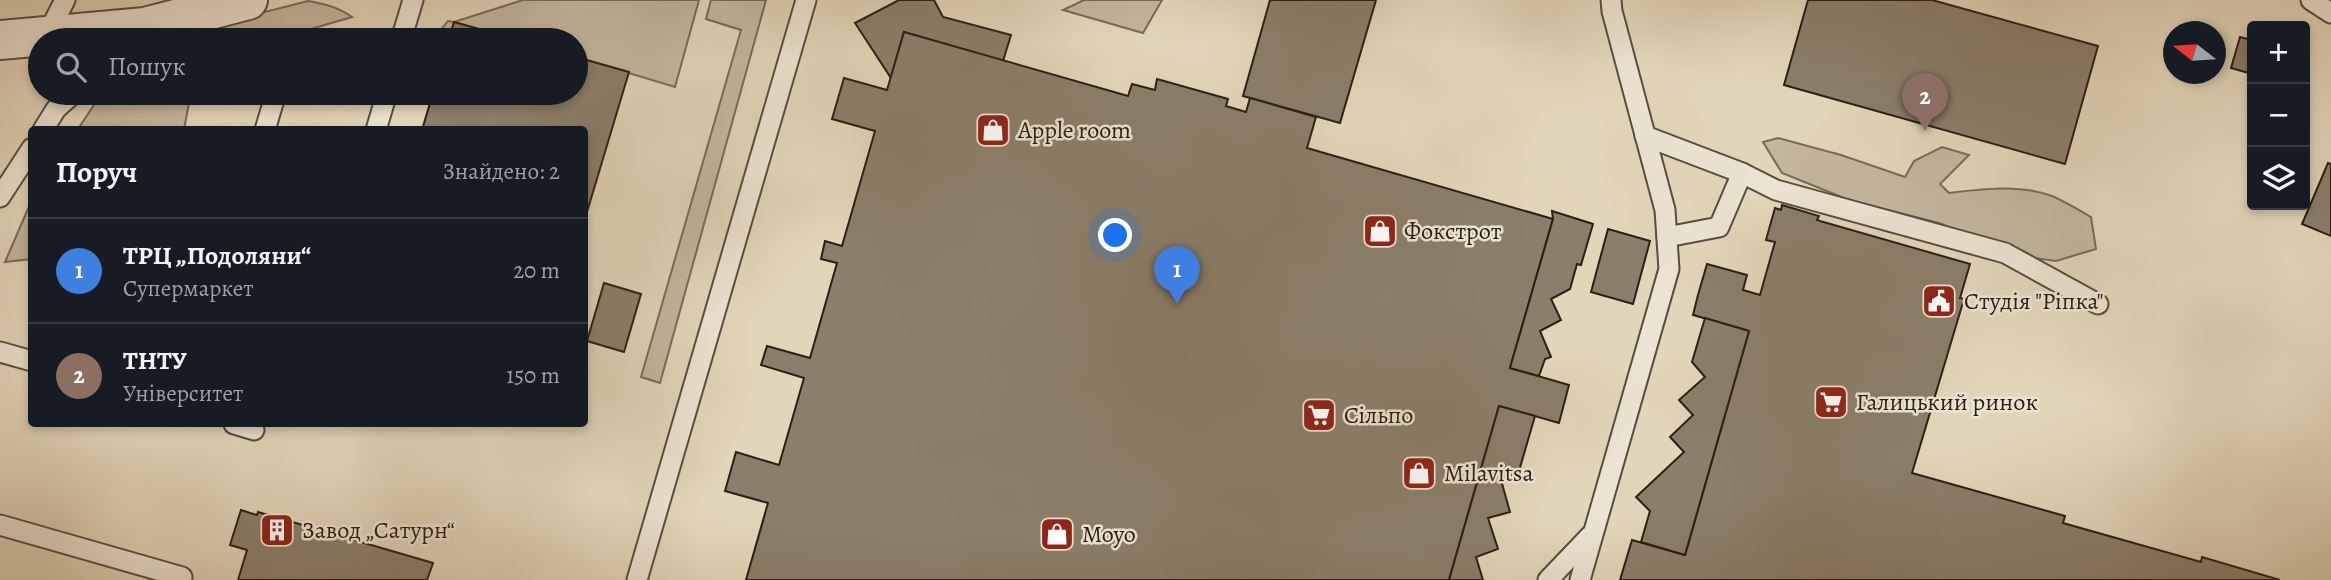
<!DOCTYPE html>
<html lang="uk">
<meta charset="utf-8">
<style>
:root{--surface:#171b24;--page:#242831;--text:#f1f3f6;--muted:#9ea1a6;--line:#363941;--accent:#7c3aed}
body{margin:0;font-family:Alegreya,serif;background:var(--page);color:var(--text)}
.controls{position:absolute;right:21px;top:21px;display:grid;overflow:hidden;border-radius:7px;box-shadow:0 4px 10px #0003}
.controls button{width:63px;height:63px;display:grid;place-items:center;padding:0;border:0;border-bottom:2px solid var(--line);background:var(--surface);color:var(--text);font:35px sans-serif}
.compass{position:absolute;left:2163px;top:21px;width:63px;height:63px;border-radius:50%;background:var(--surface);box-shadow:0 4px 10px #0003;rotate:287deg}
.you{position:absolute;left:1116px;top:236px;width:24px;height:24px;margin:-18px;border:5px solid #fff;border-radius:50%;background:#1a73e8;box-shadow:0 0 0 10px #1a73e833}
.badge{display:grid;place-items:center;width:46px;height:46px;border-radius:50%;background:var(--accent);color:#fff;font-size:23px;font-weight:700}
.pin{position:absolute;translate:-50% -58px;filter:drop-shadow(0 2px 4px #0008)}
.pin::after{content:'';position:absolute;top:37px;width:24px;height:21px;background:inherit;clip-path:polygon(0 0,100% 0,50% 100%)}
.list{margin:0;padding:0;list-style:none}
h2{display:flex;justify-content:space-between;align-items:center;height:91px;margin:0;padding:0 28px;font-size:30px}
h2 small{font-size:23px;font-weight:400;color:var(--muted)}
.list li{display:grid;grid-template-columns:46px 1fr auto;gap:21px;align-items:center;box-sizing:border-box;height:105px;padding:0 28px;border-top:2px solid var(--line)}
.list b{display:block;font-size:26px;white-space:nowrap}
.list p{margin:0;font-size:23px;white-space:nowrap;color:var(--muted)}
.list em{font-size:23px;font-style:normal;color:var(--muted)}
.icon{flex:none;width:38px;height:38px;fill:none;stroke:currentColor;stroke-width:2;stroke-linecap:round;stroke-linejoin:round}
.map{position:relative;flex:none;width:2331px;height:580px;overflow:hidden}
.search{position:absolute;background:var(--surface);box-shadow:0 4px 10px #0003;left:28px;top:28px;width:560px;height:77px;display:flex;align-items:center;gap:18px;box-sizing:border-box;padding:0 24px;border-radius:38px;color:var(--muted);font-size:26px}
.panel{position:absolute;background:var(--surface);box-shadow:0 4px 10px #0003;left:28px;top:126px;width:560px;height:301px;border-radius:7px}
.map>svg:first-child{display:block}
</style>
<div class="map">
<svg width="2331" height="580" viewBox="0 0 2331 580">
<rect width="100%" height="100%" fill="#e2d6ba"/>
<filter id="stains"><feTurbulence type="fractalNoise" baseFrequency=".00286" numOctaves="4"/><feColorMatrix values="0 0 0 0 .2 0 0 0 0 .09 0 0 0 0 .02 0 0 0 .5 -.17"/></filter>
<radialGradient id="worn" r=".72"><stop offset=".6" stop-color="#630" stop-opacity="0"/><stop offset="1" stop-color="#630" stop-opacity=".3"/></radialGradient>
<g fill="#c3b79e" stroke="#766c5a" stroke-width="2">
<path d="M523,0H699L675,87L576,57V40H518L454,22L449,40H432L448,21L454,22Z"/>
<path d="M711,0H766L660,383L641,377L741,30L706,19Z"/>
<path d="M1084,0H1162L1143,33L1063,10Z"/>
<path d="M308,1C325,4 338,7 352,17L273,40H154Z"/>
<path d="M102,93H191L184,129H78Z"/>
<path d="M1778,138L1841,155L1905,177L1914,161L1942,147L1969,155L1940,184L1949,193C1981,189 2021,184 2052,196C2066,202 2079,210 2091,217L2096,249L2056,261L2027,257L1939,223L1849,200L1782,173L1763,142Z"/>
<path d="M31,202V259L5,262Z"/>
</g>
<g fill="#8a7f6b" stroke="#2a2015" stroke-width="2">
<path d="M899,0H934L943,17L1011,35L1003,61L904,32L891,78L855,23Z"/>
<path d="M1270,0H1376L1340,123L1243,96Z"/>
<path d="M1808,0H1932L2098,46L2065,164L1784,85Z"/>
<path d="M454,22L518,40H449Z"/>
<path d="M904,32L1128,96L1132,84L1155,90L1157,79L1228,99L1226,106L1246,112L1250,98L1316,117L1307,148L1553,219L1510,368L1569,385L1559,423L1499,406L1449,580H746L768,503L725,491L736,452L779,465L804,378L761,365L767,346L810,358L837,263L821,259L825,241L842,246L875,131L832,119L844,78L887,90Z"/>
<path d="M2240,37L2252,40V74L2231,68Z"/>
<path d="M576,57L629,72L584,222V130H422L433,93H576Z"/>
<path d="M2328,163L2331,164V236L2302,224Z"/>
<path d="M1782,205L1819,216L1817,220L1820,221L1970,264L1960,298L1964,299L1912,473L2065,516L2063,523L2201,562L2202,557L2280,580H1620L1632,540L1685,555L1749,331L1693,315L1698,295L1707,264L1747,275L1743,290L1760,295L1775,242L1766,240L1775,208L1781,210Z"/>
<path d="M1552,211L1593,224L1581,265L1577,264L1570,289L1551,299L1561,320L1540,331L1551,357L1545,359L1539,376L1510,368L1553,219Z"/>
<path d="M1608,229L1650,241L1633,304L1591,292Z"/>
<path d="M604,283L641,294L624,352L587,341Z"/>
<path d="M1705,318L1749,331L1685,555L1641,542L1650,511L1636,497L1684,452L1670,437L1693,415L1679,400L1705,377L1692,362Z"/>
<path d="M1499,406L1535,416L1519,471L1501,480L1510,512L1488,518L1498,549L1476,557L1483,580H1449Z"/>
<path d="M241,510L257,515L258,512L433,563L427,580H238L247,550L230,545Z"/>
</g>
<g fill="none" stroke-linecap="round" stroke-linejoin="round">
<g stroke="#584e3e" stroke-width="23">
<g id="service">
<path d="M2311,0L2331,13"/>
<path d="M46,37L65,0"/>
<path d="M401,40L413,0"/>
<path d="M43,130L56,109L74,93"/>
<path d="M265,130L276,93"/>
<path d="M376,130L387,93"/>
<path d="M1645,136L1742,173L1776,190L2005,253L2098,304"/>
<path d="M0,197L32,148"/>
<path d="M1667,237L1719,227L1742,173"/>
<path d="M0,352L32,361"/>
<path d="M234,424L254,430"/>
<path d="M0,525L182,577"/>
<path d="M637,580L806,0"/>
<path d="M1548,580L1590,536"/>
<path d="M1580,580L1669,269L1665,210L1612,11L1611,0"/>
</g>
</g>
<g stroke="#584e3e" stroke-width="42">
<path id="minor" d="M0,40L145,27L248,0"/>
</g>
<use href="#service" stroke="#ece4d2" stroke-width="19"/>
<use href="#minor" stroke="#ece4d2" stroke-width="38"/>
</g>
<defs>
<g id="shop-square" transform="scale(1.75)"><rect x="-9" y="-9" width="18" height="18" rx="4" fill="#8f2418" stroke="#ece4d2"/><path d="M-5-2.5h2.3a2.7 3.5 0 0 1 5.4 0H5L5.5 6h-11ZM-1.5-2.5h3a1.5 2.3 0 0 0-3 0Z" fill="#fff"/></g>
<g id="civic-square" transform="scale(1.75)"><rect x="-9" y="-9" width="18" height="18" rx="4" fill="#8f2418" stroke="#ece4d2"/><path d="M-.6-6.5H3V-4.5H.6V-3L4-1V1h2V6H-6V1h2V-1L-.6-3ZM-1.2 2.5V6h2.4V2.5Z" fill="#fff"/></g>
<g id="supermarket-square" transform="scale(1.75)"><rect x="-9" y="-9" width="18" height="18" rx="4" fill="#8f2418" stroke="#ece4d2"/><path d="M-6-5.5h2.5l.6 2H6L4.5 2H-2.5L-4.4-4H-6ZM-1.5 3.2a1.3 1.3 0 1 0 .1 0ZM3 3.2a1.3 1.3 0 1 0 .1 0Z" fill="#fff"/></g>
<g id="building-square" transform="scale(1.75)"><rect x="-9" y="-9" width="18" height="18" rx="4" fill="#8f2418" stroke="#ece4d2"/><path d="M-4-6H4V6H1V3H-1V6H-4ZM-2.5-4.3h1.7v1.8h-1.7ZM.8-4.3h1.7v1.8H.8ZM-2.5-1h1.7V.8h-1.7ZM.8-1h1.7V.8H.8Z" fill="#fff"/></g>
</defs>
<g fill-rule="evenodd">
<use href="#shop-square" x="993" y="130"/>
<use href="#shop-square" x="1380" y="231"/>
<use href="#civic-square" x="1939" y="301"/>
<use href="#supermarket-square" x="1831" y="402"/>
<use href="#supermarket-square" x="1319" y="415"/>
<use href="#shop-square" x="1419" y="473"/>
<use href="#building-square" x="277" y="530"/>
<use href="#shop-square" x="1057" y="534"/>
</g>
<g text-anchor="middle" stroke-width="5" stroke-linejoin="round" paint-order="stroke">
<g font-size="24" fill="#2a2015" stroke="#ece4d2" text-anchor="start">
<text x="1018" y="138">Apple room</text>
<text x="1404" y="239">Фокстрот</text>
<text x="1964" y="309">Студія "Ріпка"</text>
<text x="1856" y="410">Галицький ринок</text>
<text x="1344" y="423">Сільпо</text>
<text x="1444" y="481">Milavitsa</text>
<text x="302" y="538">Завод „Сатурн“</text>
<text x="1082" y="542">Moyo</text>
</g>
</g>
<rect width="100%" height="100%" filter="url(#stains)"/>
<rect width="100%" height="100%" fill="url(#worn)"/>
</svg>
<div class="controls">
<button>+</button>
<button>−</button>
<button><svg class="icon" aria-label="layers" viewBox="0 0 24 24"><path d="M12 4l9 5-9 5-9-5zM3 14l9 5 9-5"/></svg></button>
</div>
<svg class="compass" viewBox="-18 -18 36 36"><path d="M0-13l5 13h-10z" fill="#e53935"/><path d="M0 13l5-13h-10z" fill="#9ea1a6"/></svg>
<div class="you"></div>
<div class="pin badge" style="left:1177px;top:304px;background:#3f7fe0">1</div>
<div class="pin badge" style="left:1925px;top:131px;background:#8d6e63">2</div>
<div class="search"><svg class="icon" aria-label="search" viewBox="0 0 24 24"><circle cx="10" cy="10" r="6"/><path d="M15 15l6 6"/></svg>Пошук</div>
<section class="panel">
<h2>Поруч<small>Знайдено: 2</small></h2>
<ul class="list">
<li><span class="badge" style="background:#3f7fe0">1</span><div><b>ТРЦ „Подоляни“</b><p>Супермаркет</p></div><em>20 m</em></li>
<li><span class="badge" style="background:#8d6e63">2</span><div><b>ТНТУ</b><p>Університет</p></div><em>150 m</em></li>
</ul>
</section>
</div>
